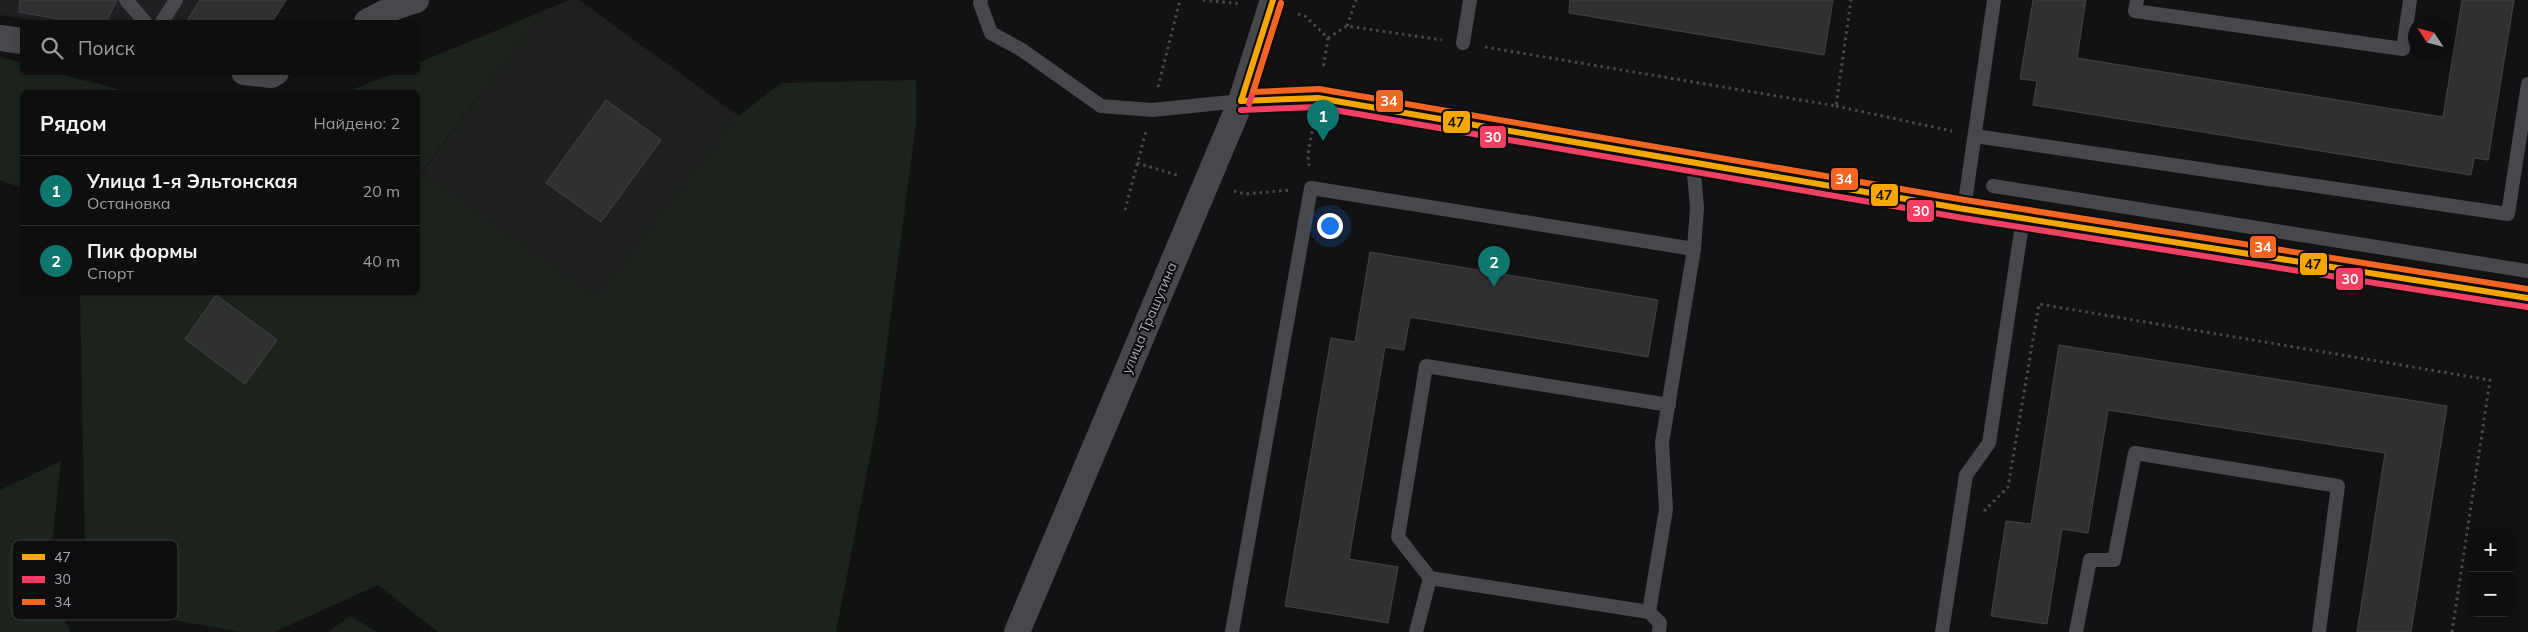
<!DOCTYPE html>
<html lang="ru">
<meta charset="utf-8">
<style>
:root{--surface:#0e0e0e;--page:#171717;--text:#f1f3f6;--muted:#9b9c9e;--line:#2e2e2e;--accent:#0f766e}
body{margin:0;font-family:Mulish,sans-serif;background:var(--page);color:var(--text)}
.controls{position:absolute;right:15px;bottom:15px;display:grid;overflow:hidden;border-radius:8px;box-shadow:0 2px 8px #0003}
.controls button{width:45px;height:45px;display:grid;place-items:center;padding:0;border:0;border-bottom:1px solid var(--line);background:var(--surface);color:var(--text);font:25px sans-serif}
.compass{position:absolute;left:2408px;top:15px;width:45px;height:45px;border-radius:50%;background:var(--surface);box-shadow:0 2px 8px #0003;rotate:306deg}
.you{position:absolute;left:1329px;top:225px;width:18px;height:18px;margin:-12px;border:4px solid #fff;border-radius:50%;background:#1a73e8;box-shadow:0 0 0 8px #1a73e833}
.badge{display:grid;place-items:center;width:32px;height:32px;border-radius:50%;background:var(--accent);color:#fff;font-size:16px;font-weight:700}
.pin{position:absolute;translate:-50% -41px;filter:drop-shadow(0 1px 2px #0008)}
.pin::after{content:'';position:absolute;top:26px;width:18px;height:15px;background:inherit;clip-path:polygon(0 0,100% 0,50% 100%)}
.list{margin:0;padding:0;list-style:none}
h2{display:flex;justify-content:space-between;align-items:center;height:65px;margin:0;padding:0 20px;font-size:21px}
h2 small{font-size:16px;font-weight:400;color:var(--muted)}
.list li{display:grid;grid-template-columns:32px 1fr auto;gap:15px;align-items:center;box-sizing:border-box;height:70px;padding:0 20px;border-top:1px solid var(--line)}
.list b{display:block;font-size:19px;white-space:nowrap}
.list p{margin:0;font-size:16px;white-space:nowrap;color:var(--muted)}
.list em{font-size:16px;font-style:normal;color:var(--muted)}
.icon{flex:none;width:28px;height:28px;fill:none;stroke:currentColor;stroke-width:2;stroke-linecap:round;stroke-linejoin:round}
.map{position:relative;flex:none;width:2528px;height:632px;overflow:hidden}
.search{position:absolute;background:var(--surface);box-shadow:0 2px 8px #0003;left:20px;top:20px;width:400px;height:55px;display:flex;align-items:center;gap:12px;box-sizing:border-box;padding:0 18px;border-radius:8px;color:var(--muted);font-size:19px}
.panel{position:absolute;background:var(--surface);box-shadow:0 2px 8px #0003;left:20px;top:90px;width:400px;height:205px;border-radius:8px}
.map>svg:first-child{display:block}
</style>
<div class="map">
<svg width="2528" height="632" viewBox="0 0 2528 632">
<rect width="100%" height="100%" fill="#121213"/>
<g fill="#1f1f21">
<path d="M0,0H287L273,22H42L0,15Z"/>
<path d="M569,0H579L739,116L597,302L421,174L543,11Z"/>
</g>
<g fill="#1c231d">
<path d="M543,11L421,173L597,301L739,116L781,83L916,80V124L877,420L836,632H438L378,585L274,632H240L86,604L80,293L418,292V92H346L394,73L418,72V63Z"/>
<path d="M0,57L22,63V72L56,73L130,92H22V188L0,180Z"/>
<path d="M61,461L47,591L71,632H0V490Z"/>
<path d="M350,616L377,632H328Z"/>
</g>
<g fill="#303032" stroke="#424346">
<path d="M20,0H117L106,22H75L19,12Z"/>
<path d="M200,0H286L272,22H186Z"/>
<path d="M1570,0H1833L1824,55L1569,13Z"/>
<path d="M2033,0H2086L2077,58L2443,117L2462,0H2514L2488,160L2474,158L2471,175L2033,105L2037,81L2020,79Z"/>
<path d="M606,100L661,140L601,222L546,183Z"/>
<path d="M1370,252L1658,300L1648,357L1410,317L1404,350L1385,347L1349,559L1398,567L1388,623L1285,606L1331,338L1355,342Z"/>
<path d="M216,295L277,340L245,384L185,339Z"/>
<path d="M2059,345L2447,406L2411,632H2357L2385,453L2108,410L2088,533L2062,529L2047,624L1991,616L2006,521L2031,524Z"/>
</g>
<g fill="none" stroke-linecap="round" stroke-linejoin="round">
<g stroke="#484a4d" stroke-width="3" stroke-dasharray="2.5 4" stroke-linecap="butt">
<path d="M1203,0L1242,4"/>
<path d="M1298,14L1305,16L1328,38L1323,69"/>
<path d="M1347,26L1356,0"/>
<path d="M1328,38L1347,26L1442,40"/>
<path d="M1485,47L1836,106L1851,0"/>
<path d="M1158,87L1180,0"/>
<path d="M1836,106L1952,131"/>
<path d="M1137,163L1180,176"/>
<path d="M1309,166L1308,155L1313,125"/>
<path d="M1234,191L1245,194L1290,190"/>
<path d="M1125,210L1146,131"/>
<path d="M1984,511L2008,487L2039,304L2490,380L2452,632"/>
</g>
<g stroke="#47484b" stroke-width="14">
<path d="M126,0L145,22"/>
<path d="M981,0L980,3L991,33L1022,50L1101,106L1152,110L1241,101"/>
<path d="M2137,0L2135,11L2403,49L2410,0"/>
<path d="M162,22L176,0"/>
<path d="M1463,43L1470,0"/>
<path d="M1975,136L2508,214L2528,84"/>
<path d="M1993,186L2528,271"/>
<path d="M1964,209L1994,0"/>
<path d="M1430,578L1398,537L1426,366L1669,405"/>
<path d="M1232,632L1311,188L1694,249"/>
<path d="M1416,632L1430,578L1649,612"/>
<path d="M1659,632L1660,623L1649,612L1666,509L1662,443L1694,249L1697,208L1693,162"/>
<path d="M1942,632L1966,475L1989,443L2023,218"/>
<path d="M2076,632L2090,560H2114L2135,453L2338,486L2319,632"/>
</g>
<g stroke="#47484b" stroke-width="26">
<path d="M367,22L397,6L416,0"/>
<path d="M0,38L22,41"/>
<path d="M244,72L271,75L276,72"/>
<path d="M1241,101L1318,98L1964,209L2528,298"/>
<path d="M1017,632L1241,101L1273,0"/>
</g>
<g stroke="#0d0d0e" stroke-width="10">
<g id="bus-1">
<path d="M1241,101L1318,98L1964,209L2528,298"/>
<path d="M1241,101L1273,0"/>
</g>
</g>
<g stroke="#0d0d0e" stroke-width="10">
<g id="bus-2">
<path d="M1249,104L1281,3"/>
<path d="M1241,110L1317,107L1963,218L2527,307"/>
</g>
</g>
<g stroke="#0d0d0e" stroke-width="10">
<path id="bus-3" d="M1281,3L1253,92L1319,89L1965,200L2528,289"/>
</g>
<use href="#bus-1" stroke="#f7a600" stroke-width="6"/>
<use href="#bus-2" stroke="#f24062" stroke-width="6"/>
<use href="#bus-3" stroke="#f26522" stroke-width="6"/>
</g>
<g text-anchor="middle" stroke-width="4" stroke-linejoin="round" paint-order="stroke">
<g font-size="14" fill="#a3a9b4" stroke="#0d0d0e">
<text transform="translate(1149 318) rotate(-67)" y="5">улица Трашутина</text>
</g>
</g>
<rect x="12" y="540" width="166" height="80" rx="8" fill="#0d0d0e" stroke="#3a3c40" stroke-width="1"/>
<rect x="22" y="554" width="23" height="6" fill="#f7a600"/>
<rect x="22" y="576" width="23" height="7" fill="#f24062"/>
<rect x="22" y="599" width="23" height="6" fill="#f26522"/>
<g font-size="14" fill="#a3a9b4">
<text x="54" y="562">47</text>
<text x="54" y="584">30</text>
<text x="54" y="607">34</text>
</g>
<g stroke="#0d0d0e" stroke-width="2">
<rect x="1375" y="89" width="29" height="24" rx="5" fill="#f26522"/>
<rect x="1442" y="110" width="29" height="24" rx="5" fill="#f7a600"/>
<rect x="1479" y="125" width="28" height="24" rx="5" fill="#f24062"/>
<rect x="1830" y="167" width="29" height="24" rx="5" fill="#f26522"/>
<rect x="1870" y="183" width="29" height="24" rx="5" fill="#f7a600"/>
<rect x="1906" y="199" width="29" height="24" rx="5" fill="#f24062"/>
<rect x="2249" y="235" width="28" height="24" rx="5" fill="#f26522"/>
<rect x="2299" y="252" width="29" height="24" rx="5" fill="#f7a600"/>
<rect x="2335" y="267" width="29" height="24" rx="5" fill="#f24062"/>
</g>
<g font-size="14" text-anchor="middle" font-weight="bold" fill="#fff">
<text x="1389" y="106">34</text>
<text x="1493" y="142">30</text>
<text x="1844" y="184">34</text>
<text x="1921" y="216">30</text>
<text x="2263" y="252">34</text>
<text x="2350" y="284">30</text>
</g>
<g font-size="14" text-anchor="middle" font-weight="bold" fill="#111">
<text x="1456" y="127">47</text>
<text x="1884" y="200">47</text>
<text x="2313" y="269">47</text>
</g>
</svg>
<div class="controls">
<button>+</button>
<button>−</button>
</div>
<svg class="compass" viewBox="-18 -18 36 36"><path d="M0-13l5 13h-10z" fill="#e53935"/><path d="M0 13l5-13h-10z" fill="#9b9c9e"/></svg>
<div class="you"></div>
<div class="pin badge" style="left:1323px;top:141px">1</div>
<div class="pin badge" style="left:1494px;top:287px">2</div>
<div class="search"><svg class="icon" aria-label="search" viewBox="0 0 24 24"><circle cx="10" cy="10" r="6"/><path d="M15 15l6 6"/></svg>Поиск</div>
<section class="panel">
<h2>Рядом<small>Найдено: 2</small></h2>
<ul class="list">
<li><span class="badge">1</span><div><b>Улица 1-я Эльтонская</b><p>Остановка</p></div><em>20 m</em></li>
<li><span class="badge">2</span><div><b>Пик формы</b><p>Спорт</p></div><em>40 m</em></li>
</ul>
</section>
</div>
